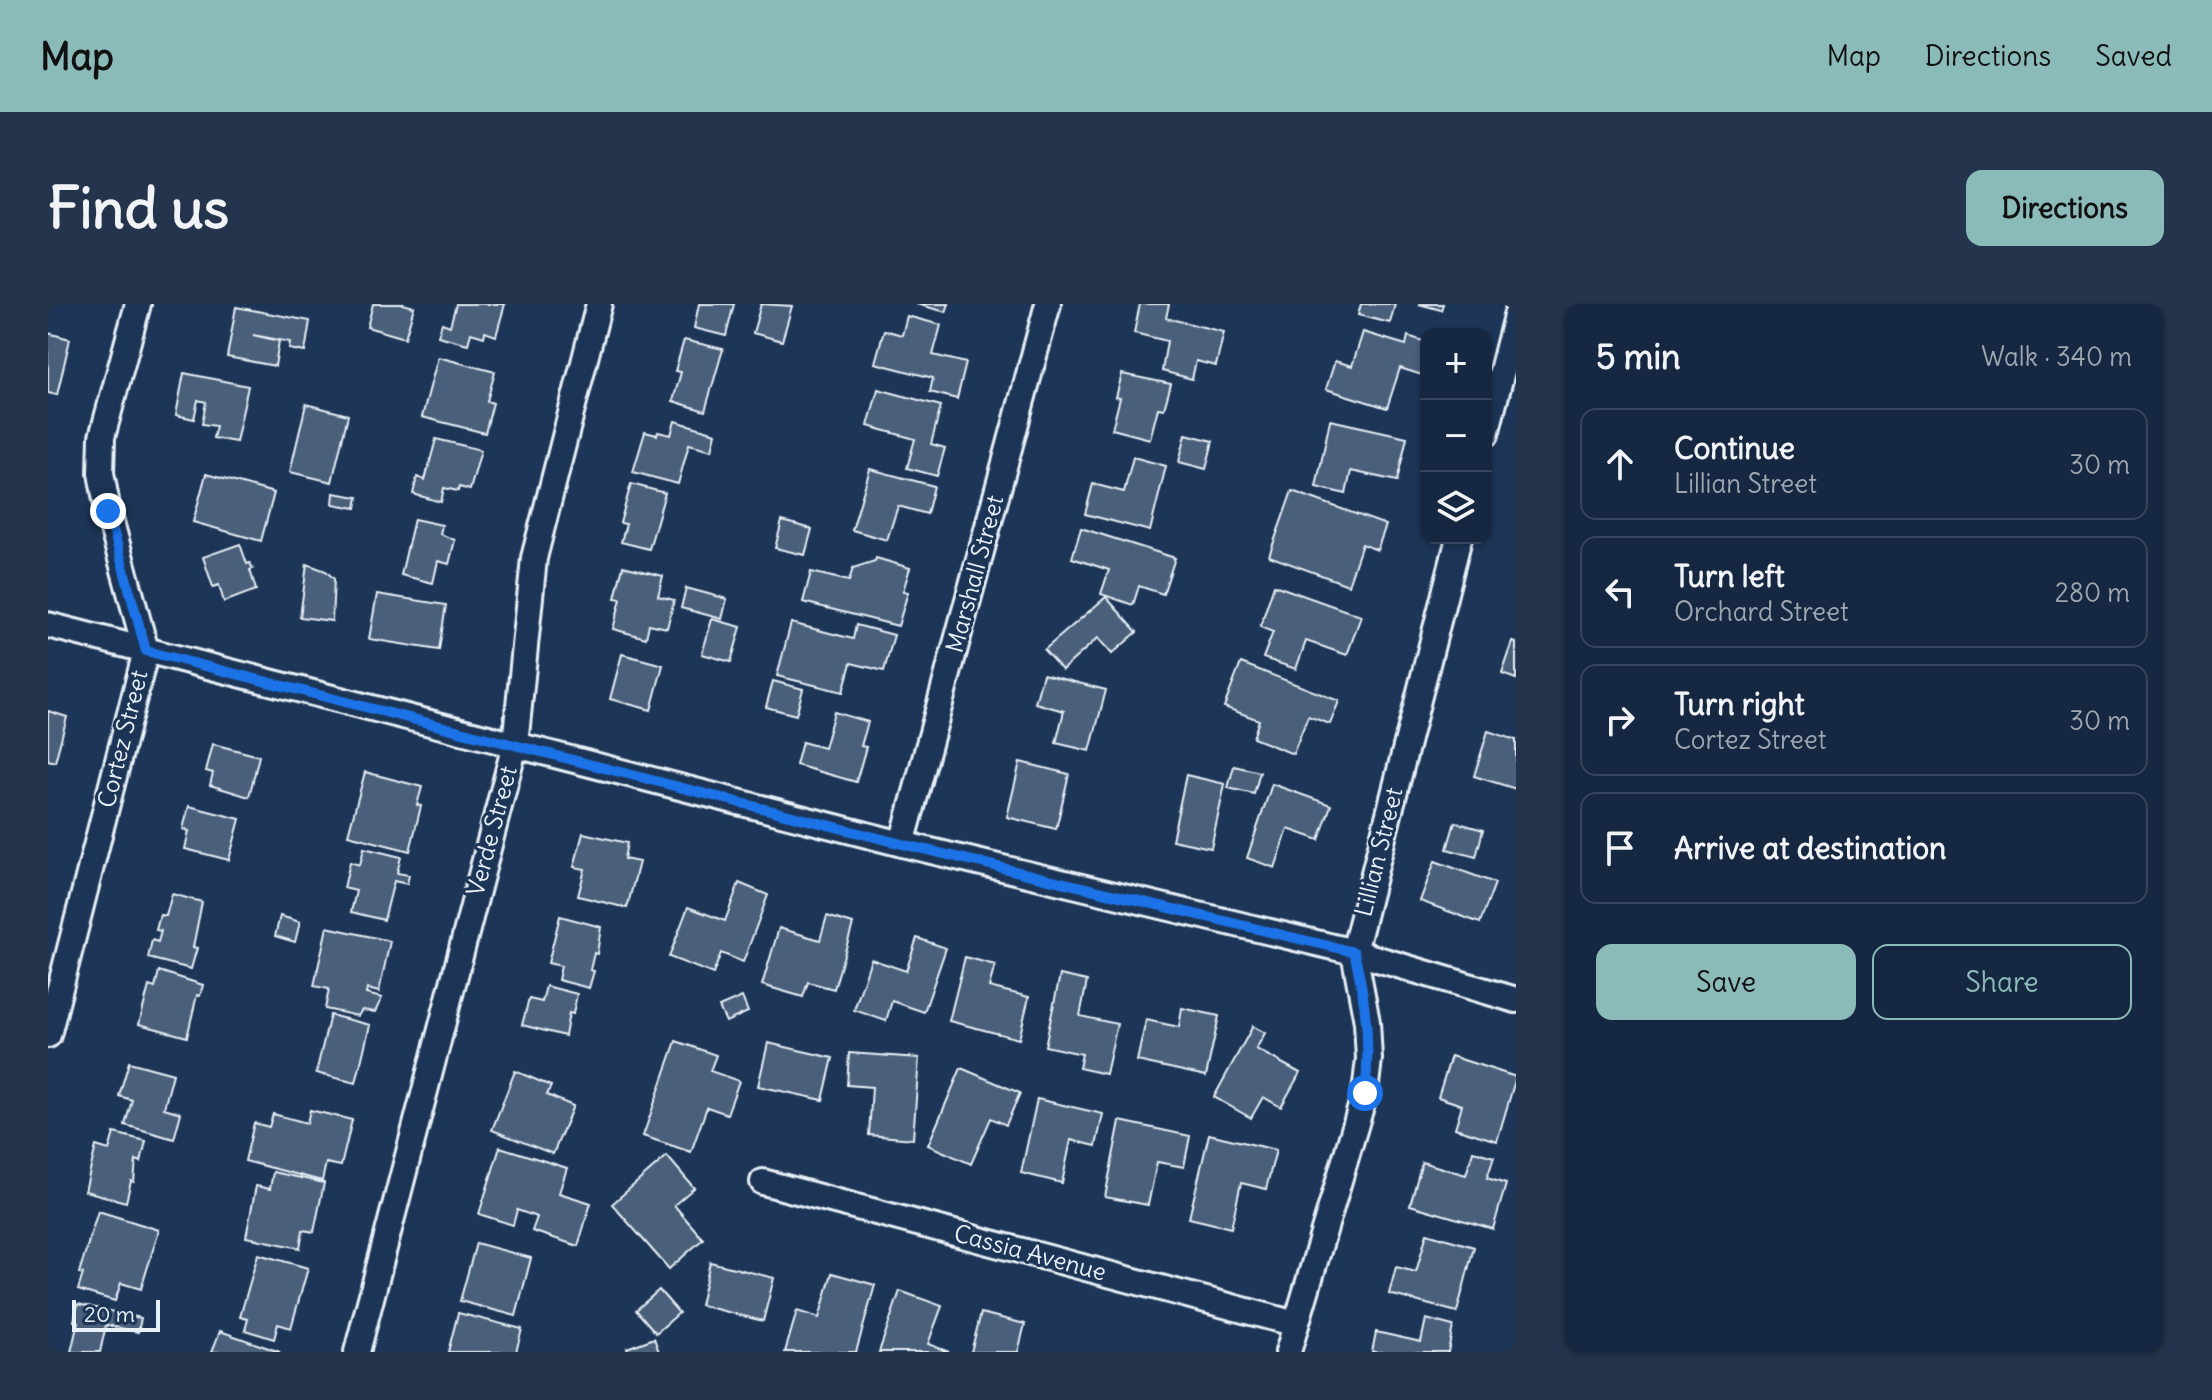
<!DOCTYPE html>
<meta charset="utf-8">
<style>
:root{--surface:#162841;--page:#23344c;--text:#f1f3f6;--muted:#9ea6b1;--line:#35445a;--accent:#8bbbb9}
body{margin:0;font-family:Delius,sans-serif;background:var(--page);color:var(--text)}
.controls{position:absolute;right:24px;top:24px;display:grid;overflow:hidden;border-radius:16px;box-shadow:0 2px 6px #0004}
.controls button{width:72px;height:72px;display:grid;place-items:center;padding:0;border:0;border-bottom:2px solid var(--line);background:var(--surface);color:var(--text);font:40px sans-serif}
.scale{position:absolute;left:24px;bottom:20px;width:88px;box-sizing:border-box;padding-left:8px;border:4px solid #e8f1f8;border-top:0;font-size:22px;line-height:28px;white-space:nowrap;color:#e8f1f8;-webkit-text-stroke:6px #1d3557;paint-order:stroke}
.stop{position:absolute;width:24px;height:24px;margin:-18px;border:6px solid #1a73e8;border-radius:50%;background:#fff}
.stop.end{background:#1a73e8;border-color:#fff;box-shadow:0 2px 8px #0008}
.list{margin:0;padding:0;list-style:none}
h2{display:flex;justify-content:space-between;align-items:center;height:104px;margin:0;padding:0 32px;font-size:34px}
h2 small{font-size:26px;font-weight:400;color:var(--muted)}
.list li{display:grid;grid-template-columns:52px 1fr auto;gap:24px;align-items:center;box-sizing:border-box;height:112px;margin:0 16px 16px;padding:0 16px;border:2px solid var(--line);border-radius:16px}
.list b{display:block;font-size:30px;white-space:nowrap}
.list p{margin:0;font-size:26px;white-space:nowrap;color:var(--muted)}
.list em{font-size:26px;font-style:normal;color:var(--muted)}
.actions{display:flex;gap:16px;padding:24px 32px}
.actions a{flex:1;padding:18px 0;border:2px solid var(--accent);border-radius:16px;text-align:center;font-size:28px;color:var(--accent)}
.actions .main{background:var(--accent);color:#111}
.icon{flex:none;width:44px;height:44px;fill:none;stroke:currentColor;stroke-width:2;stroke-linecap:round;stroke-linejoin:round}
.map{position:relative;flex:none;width:1468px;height:1048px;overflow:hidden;border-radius:16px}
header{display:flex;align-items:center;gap:48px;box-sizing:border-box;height:112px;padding:0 40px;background:var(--accent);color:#111}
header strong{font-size:38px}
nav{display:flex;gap:44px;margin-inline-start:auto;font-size:28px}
.intro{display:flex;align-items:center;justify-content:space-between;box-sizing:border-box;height:192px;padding:0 48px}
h1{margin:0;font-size:56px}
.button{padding:20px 36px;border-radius:16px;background:var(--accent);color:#111;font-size:28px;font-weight:700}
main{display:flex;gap:48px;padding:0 48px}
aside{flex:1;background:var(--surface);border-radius:16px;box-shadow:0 2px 6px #0004}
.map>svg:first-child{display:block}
</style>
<header>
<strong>Map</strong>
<nav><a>Map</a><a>Directions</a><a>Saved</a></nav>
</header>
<div class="intro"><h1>Find us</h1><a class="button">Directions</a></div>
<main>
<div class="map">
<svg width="1468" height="1048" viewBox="0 0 1468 1048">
<rect width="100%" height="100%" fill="#1d3557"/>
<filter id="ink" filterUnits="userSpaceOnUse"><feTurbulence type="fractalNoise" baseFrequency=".0125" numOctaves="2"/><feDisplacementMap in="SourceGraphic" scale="16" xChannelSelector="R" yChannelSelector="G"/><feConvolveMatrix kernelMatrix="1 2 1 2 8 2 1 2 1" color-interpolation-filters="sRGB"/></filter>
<g filter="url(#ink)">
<g fill="#495e7a" stroke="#e8f1f8" stroke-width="2">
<path d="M325,0H355L366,3L357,34L319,23Z"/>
<path d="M408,0H457L448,32L437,28L436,33L423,29L420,40L390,32L394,19L402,22Z"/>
<path d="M651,0H686L678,32L646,24Z"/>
<path d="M713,0L744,2L734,37L705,29Z"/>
<path d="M868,0H901L898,8Z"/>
<path d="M1092,0H1121L1118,14L1176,28L1168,62L1148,57L1144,75L1114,67L1119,37L1086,29Z"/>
<path d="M1313,0H1347L1342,19L1310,11Z"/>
<path d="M1371,0H1395L1393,6Z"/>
<path d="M188,3L262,17L257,48L241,45L242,38L205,31L231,37L227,62L179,53Z"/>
<path d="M859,12L893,21L885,51L918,59L909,95L882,88L885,74L827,59L836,26L854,31Z"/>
<path d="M1315,28L1358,41L1360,32L1378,38V58L1374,71L1352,64L1339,104L1278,85L1287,57L1304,62Z"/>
<path d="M0,29L22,35L9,91L0,89Z"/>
<path d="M636,36L675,45L657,107L625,97L633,68L627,67Z"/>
<path d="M390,53L447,68L439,97L445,99L437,129L374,113Z"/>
<path d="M136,69L200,82L188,138L165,134L168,122L154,120L158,98L150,96L146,115L128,111Z"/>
<path d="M1074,70L1123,80L1116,105L1110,104L1102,135L1064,125L1072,94L1068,93Z"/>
<path d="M830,85L893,102L883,140L897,144L889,172L859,164L867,135L820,122Z"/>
<path d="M258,100L300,111L284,178L242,168Z"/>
<path d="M1282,116L1359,133L1349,177L1303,167L1298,190L1268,183Z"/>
<path d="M627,117L668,129L664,146L641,140L630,180L585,168L597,128L609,131L610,128L623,131Z"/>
<path d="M1138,130L1165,137L1158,165L1131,158Z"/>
<path d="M388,135L433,146L422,186L411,183L410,187L396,184L393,198L365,190L369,173L377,176Z"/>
<path d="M1085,153L1118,162L1102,227L1037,210L1045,180L1076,188Z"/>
<path d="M822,165L886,182L879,210L850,202L839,236L804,226Z"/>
<path d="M158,170L226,189L213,237L145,218Z"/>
<path d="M583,180L617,189L601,245L573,238L578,220L572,219Z"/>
<path d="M1244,187L1338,221L1329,246L1314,240L1300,281L1221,252Z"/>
<path d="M286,189L310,193L308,204L285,200Z"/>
<path d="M366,215L394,221L392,230L407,236L401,260L390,257L385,279L353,271Z"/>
<path d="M734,217L764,225L757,251L727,244Z"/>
<path d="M1033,224L1127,254L1115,290L1091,282L1085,301L1053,290L1061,266L1024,254Z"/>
<path d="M192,240L199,260L202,259L205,265L202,266L208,286L176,298L171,281L165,283L155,253Z"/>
<path d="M828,254L862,264L855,287L860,288L850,322L755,298L763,268L801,277L805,264L827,257Z"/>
<path d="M259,260L278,267L286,275L284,317L252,313Z"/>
<path d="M575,262L615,272L610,292L626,296L619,324L601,320L598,334L565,325L573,295L567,294Z"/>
<path d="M1226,281L1313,312L1299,351L1258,337L1248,365L1215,354L1225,328L1212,323Z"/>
<path d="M638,284L679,295L674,315L633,304Z"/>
<path d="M329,290L398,301L391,346L321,335Z"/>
<path d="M1058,293L1089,328L1064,350L1050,334L1014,366L996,346Z"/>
<path d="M664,315L693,323L683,358L654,350Z"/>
<path d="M743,319L805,335L808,321L846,331L836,367L803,359L795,388L729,372Z"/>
<path d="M1465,338L1468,339V375L1454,370Z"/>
<path d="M574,350L615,361L603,406L562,395Z"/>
<path d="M1193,359L1291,397L1282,420L1260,412L1245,450L1205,434L1211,416L1176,403Z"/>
<path d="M995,370L1058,386L1042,447L1008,439L1016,407L987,399Z"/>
<path d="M725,377L755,385L748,411L718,403Z"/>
<path d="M0,407L19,413L7,458L0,456Z"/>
<path d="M786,408L820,418L813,442L818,443L808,478L748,461L754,438L776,444Z"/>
<path d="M1440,427L1468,436V485L1426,472Z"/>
<path d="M165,440L211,452L201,493L162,481L165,469L158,467Z"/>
<path d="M972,458L1021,470L1008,525L959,513Z"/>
<path d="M1186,462L1212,468L1206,490L1180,484Z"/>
<path d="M317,468L374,483L369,501L373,502L362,547L300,531Z"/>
<path d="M1138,471L1177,480L1163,544L1124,536Z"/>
<path d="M1224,480L1283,501L1271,536L1240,525L1227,564L1199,554Z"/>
<path d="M141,502L192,515L181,556L137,545L141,527L135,525Z"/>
<path d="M1407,518L1435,526L1428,553L1399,545Z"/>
<path d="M535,529L579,539L576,555L591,558L579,604L530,592L537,565L526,563Z"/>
<path d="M316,544L353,553L349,569L361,571L359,580L346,577L336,616L303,608L308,587L296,584L302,558L312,561Z"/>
<path d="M1387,557L1447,579L1432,619L1372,597Z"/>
<path d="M691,579L720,591L695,658L673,649L665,670L621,653L640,603L677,617Z"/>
<path d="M124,590L154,598L145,643L149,644L143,665L100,654L104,636L110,638L113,627L108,626L112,611L118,612Z"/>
<path d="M232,612L252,618L247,638L227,632Z"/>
<path d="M512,612L553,623L549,650L546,649L542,666L546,667L541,684L510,676L513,662L500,659Z"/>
<path d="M779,612L805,620L786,685L760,678L755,693L714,681L731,624L772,636Z"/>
<path d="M279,623L342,637L331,688L319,685L318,690L334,694L327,708L314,706L310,712L277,705L281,685L266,682Z"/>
<path d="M869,634L898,644L876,708L844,697L838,717L806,706L823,655L858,667Z"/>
<path d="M917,653L947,661L941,683L981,693L971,735L901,717Z"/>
<path d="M111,667L155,681L152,692L149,691L139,733L91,720L101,682L107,684Z"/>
<path d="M1012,671L1039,677L1032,712L1069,720L1058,770L1031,764L1034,750L997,742Z"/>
<path d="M498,682L529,690L525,710L521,709L517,732L474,721L481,695L494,698Z"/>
<path d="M694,693L700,708L678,718L671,703Z"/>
<path d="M1134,704L1171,712L1158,772L1089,757L1098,716L1131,723Z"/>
<path d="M282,711L322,721L308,779L268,769Z"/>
<path d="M1205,722L1217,729L1208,745L1252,769L1233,803L1215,793L1203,814L1166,793Z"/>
<path d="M628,737L668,751L662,767L691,777L679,810L659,803L643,848L595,832Z"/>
<path d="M720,739L785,754L775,796L710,782Z"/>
<path d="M801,749L871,754L865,835L821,831L824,783L799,781Z"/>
<path d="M1403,752L1468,773L1449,837L1407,824L1414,801L1390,793Z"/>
<path d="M81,758L125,770L116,804L133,809L126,835L77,821L84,796L71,792Z"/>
<path d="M913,764L972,789L958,821L943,814L923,860L880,841Z"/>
<path d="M467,767L503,782L499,791L525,802L505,850L444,826Z"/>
<path d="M989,795L1055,810L1048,842L1023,836L1014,879L973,869Z"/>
<path d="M262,806L304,816L293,862L278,859L274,877L197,857L206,819L221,823L225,810L259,819Z"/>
<path d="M1072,817L1142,832L1136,863L1109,858L1100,901L1057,893Z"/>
<path d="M66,829L98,837L93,858L88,856L86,878L83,877L78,898L37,887L48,842L61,846Z"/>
<path d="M1161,830L1228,846L1218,885L1193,879L1183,924L1141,914Z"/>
<path d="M452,843L519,864L511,889L543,899L530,942L484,927L489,913L469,906L465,921L431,910Z"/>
<path d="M1425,847L1446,853L1439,874L1458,880L1445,925L1362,901L1374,858L1418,871Z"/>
<path d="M619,852L646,884L626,901L655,935L621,965L564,900Z"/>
<path d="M225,868L276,879L266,928L255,926L252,944L198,933L208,882L222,885Z"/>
<path d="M50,907L111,926L93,985L73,979L67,997L30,986L35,970L31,969Z"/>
<path d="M1379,929L1426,943L1409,1008L1341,990L1348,963L1368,968Z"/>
<path d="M428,939L483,954L468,1012L412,997Z"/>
<path d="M210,950L260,964L243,1024L230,1020L226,1035L197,1026L200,1015L192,1013Z"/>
<path d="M662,958L726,974L715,1017L652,1001Z"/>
<path d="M784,969L827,981L808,1048H737L749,1007L771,1014Z"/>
<path d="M611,986L631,1009L608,1029L588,1006Z"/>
<path d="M852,987L894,1002L880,1040L901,1048H831Z"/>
<path d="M30,1000L93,1014L90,1028L58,1021L52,1048H23L30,1018L26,1017Z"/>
<path d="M410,1009L474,1025L468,1048H400Z"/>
<path d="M933,1009L977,1020L970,1048H923Z"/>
<path d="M1378,1015L1405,1022L1400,1048H1324L1328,1028L1373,1038Z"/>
<path d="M172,1027L232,1048H164Z"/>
<path d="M606,1034L611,1048H580L579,1044Z"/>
</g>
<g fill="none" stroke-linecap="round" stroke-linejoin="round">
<g stroke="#e8f1f8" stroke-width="30">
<g id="street">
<path d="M1438,130L1468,12"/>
<path d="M0,321L854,540L1306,648L1468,696"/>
<path d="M854,540L1000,0"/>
<path d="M0,731L98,347L60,207L53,169L54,133L90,0"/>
<path d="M715,878L1248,1020"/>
<path d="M309,1048L467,441L486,254L551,0"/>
<path d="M1240,1048L1317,789L1321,755L1319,718L1306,648L1411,234"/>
</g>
</g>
<use href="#street" stroke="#1d3557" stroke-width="24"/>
</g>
</g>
<g fill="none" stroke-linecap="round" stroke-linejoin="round" filter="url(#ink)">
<path stroke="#1a73e8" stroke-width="10" d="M60,207L98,347L854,540L1306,648C1318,695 1323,740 1317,789"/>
</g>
<g text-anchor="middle" stroke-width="6" stroke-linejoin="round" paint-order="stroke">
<g font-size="24" fill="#e8f1f8" stroke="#1d3557">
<text transform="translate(927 270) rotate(-75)" y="8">Marshall Street</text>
<text transform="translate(75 435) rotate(-76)" y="8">Cortez Street</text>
<text transform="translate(444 527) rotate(-75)" y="8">Verde Street</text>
<text transform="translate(1331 548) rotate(-76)" y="8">Lillian Street</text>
<text transform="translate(982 949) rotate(15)" y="8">Cassia Avenue</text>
</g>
</g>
</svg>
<div class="controls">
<button>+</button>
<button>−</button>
<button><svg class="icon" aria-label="layers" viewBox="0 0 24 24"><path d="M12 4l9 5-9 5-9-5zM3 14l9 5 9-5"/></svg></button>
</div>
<div class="scale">20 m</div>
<div class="stop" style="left:1317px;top:789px"></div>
<div class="stop end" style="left:60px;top:207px"></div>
</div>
<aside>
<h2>5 min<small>Walk · 340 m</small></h2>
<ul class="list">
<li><svg class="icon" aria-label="ahead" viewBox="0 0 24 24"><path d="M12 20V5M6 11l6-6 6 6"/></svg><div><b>Continue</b><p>Lillian Street</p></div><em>30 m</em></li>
<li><svg class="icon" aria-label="left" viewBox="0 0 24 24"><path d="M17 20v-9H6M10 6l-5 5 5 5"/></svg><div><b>Turn left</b><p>Orchard Street</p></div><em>280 m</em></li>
<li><svg class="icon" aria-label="right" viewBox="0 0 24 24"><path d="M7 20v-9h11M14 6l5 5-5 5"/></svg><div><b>Turn right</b><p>Cortez Street</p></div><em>30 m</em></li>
<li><svg class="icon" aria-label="arrive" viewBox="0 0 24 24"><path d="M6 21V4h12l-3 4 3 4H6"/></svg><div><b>Arrive at destination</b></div></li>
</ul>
<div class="actions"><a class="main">Save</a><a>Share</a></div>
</aside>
</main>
